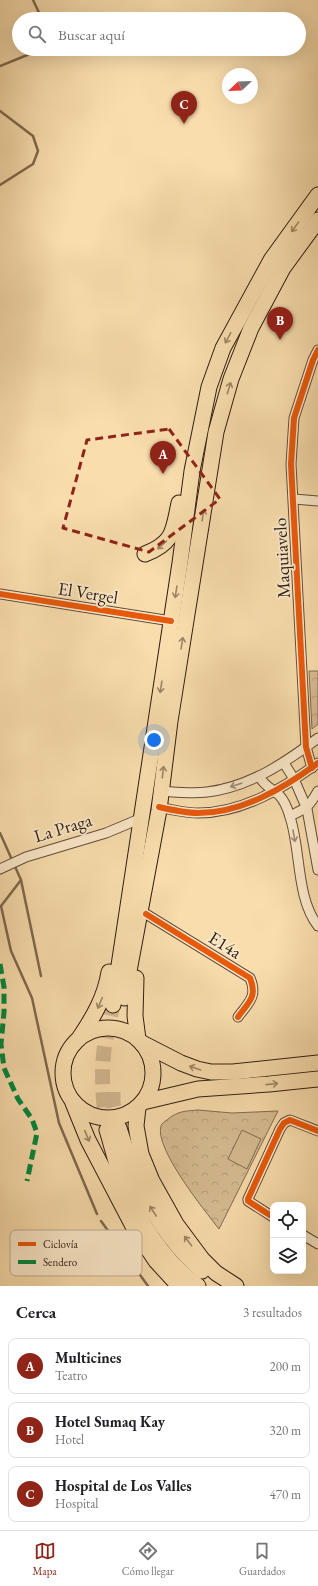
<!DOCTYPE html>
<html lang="es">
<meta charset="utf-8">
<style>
:root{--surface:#fff;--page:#f2f2f2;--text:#202124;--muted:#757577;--line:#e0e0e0;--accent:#8f2418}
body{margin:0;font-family:"EB Garamond",serif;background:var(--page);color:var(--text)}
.controls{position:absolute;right:12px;bottom:12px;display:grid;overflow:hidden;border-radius:8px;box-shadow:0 4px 16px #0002}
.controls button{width:36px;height:36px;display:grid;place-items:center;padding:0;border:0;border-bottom:1px solid var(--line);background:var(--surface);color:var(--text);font:20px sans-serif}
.compass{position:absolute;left:222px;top:68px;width:36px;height:36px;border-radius:50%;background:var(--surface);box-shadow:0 4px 16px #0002;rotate:247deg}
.you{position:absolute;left:154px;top:740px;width:14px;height:14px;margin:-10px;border:3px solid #fff;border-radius:50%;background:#1a73e8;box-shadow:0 0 0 6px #1a73e833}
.badge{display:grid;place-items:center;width:26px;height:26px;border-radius:50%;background:var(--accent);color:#fff;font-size:13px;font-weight:700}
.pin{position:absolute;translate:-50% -33px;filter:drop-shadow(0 1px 2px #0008)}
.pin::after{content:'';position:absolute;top:21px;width:14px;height:12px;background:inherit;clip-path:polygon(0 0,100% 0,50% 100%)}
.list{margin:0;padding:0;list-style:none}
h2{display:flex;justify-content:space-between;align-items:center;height:52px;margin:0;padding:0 16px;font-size:17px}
h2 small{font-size:13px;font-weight:400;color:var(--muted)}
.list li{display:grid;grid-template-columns:26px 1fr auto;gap:12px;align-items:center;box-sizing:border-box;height:56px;margin:0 8px 8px;padding:0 8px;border:1px solid var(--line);border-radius:8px}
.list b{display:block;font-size:15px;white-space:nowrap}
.list p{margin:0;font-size:13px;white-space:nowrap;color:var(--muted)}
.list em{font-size:13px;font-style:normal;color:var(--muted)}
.icon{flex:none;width:22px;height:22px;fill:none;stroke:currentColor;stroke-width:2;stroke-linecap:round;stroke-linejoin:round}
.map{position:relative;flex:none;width:318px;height:1286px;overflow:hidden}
.search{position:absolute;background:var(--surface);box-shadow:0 4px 16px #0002;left:12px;right:12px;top:12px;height:44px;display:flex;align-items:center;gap:10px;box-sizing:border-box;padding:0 14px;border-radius:22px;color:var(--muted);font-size:15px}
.sheet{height:244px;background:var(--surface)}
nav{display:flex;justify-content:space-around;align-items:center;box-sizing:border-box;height:56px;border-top:1px solid var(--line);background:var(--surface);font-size:11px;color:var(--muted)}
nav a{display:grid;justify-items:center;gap:2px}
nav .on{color:var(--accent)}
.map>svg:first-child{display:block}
</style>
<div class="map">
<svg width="318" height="1286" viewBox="0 0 318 1286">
<defs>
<pattern id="forest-crowns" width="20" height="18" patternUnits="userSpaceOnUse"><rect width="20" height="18" fill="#d7bc93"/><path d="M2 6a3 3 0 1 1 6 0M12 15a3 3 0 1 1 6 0" fill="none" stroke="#b9a17e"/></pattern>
</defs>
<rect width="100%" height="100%" fill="#f9ddad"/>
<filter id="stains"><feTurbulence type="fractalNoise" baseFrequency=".005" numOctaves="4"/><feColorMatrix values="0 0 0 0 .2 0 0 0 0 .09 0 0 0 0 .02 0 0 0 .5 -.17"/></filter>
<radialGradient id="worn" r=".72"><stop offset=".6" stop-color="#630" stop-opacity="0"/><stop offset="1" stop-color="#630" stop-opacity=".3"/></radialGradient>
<g fill="url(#forest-crowns)" stroke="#836c53">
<path d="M309,671H318V724L312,729Z"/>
<path d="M198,1110L232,1113L278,1111L219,1229C205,1211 154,1148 161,1126C162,1123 164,1122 167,1120C177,1111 186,1111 198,1110Z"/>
</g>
<path fill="#d7bc93" stroke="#836c53" d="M242,1130L261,1139L247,1169L228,1159Z"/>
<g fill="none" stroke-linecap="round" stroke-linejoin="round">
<g stroke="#7f6850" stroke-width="2.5">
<path d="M33,0L42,19"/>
<path d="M0,66L42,49"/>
<path d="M0,111L33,136L38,151L33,164L0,185"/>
<path d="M0,833L21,880L41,976"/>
<path d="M21,880L1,906L11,951L32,998L59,1123L97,1214"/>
<path d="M101,1221L148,1286"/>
</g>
<g stroke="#d1b68e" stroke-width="15" stroke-dasharray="15 8" stroke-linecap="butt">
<path d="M113,1092V1103L119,1128"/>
<path d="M107,1130C103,1103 101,1077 104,1050C106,1035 110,1020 113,1005"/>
</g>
<g stroke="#624c3a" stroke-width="11">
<g id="minor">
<path d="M294,499L318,501"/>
<path d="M0,594L171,621"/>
<path d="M284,763L294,779L307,809L318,870"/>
<path d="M312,768L306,747L291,464L294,418L313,360L318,350"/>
<path d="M259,776C264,786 271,788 279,795C284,800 288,810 290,817C301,850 296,898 318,926"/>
<path d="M161,791C176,792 192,794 207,792C249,787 285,763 318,738"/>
<path d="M159,807C172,810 185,813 198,813C242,813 284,788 318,763"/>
<path d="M290,816C307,808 309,807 318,791"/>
<path d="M0,869L26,857L106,833L137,820"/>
<path d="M146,914L250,978C258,997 248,1003 238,1017"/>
<path d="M273,1217L248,1201V1199L280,1129L284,1123L290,1120L318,1131"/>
<path d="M303,1235L318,1244"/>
</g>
</g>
<g stroke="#2f1c13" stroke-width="17">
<g id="primary">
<path d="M145,554C174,543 173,531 179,503"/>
<path d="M136,978L135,1016L138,1039"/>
<path d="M124,998L159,810L170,721L216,432L231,379L251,328L283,268L318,220"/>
<path d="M113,1005L180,563L192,471L209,387L223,348L271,260L318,195"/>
<circle cx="108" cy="1073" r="45"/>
<path d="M80,1037C94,1016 105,997 109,972"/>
<path d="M142,1043L181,1063L197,1069L211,1072H233L318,1063"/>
<path d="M143,1102L198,1089L269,1084L318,1079"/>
<path d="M73,1103L88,1140L134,1228L156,1261L179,1286"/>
<path d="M138,1107L136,1126L141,1154L152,1181L176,1224L202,1259L216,1273L236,1286"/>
<path d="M119,1128C124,1143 128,1158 134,1173C149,1209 172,1245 202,1271"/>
<path d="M107,1130C112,1146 116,1164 122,1180C137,1219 164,1262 198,1286"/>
</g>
</g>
<use href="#minor" stroke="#fbe9ca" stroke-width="9"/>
<use href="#primary" stroke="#f9ddad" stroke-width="15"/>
<path stroke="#00873e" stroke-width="5" stroke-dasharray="10 5" stroke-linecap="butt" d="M0,964L4,987V1012L1,1044L4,1068L18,1099L32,1119L37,1133L27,1181"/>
<g stroke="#fbe9ca" stroke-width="8">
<g id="cycleway">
<path d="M0,594L171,621"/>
<path d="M312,768L306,747L291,464L294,418L313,360L318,350"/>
<path d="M159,807C172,810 185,813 198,813C242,813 284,788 318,763"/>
<path d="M146,914L250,978C258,997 248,1003 238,1017"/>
<path d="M273,1217L248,1201V1199L280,1129L284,1123L290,1120L318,1131"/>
</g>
</g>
<use href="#cycleway" stroke="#e8590c" stroke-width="6"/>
</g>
<defs><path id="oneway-shaft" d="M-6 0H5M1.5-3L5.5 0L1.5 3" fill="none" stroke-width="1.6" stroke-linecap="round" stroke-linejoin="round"/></defs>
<g stroke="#9e8668">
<use href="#oneway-shaft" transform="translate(295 227) rotate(126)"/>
<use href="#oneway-shaft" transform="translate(228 338) rotate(118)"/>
<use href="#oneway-shaft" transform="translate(229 388) rotate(-73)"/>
<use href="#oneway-shaft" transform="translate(203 515) rotate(-81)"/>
<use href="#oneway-shaft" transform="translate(162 545) rotate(139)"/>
<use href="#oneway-shaft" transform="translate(176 592) rotate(99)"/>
<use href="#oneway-shaft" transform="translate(182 643) rotate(-81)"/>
<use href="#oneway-shaft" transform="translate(161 687) rotate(99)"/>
<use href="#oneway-shaft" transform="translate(163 772) rotate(-83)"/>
<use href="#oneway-shaft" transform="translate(100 1003) rotate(113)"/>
<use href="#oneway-shaft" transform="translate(195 1068) rotate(-161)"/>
<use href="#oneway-shaft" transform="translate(272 1084) rotate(-6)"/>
<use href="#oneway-shaft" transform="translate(87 1136) rotate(67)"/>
<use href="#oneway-shaft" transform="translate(153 1211) rotate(-123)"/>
<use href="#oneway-shaft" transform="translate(188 1241) rotate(-127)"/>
</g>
<g stroke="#9f8d78">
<use href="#oneway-shaft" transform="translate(236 785) rotate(162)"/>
<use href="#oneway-shaft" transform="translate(294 836) rotate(80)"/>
</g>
<path fill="none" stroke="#8f2418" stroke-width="3" stroke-dasharray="8 5" stroke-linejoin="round" d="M169,429L220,499L149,552L63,528L87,440Z"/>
<g text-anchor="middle" stroke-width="3.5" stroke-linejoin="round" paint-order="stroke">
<g font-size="18" fill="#2f1c13" stroke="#fbe9ca">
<text transform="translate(282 558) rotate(-93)" y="6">Maquiavelo</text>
<text transform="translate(88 593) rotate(9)" y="6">El Vergel</text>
<text transform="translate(63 828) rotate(-17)" y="6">La Praga</text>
<text transform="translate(225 945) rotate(32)" y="6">E14a</text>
</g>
</g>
<rect x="10" y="1230" width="132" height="46" rx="6" fill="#fbe9ca" stroke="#beac93" stroke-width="1"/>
<rect x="18" y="1242" width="18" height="4" fill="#e8590c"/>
<rect x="18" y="1260" width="18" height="4" fill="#00873e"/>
<g font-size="11" fill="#2f1c13">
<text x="43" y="1248">Ciclovía</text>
<text x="43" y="1266">Sendero</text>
</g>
<rect width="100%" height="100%" filter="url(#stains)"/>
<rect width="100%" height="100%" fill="url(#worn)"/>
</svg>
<div class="controls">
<button><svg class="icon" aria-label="locate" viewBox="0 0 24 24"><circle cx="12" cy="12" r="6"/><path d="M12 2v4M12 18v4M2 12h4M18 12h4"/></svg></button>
<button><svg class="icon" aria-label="layers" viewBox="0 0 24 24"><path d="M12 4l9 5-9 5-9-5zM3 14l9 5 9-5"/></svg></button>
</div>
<svg class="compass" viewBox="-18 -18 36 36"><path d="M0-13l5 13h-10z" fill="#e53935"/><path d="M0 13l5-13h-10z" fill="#757577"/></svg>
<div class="you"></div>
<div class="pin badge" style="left:163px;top:474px">A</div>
<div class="pin badge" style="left:280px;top:340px">B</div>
<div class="pin badge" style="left:184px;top:124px">C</div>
<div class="search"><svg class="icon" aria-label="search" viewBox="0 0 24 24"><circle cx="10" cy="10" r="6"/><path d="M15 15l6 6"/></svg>Buscar aquí</div>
</div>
<section class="sheet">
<h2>Cerca<small>3 resultados</small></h2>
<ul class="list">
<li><span class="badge">A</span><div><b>Multicines</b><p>Teatro</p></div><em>200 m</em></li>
<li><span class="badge">B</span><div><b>Hotel Sumaq Kay</b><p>Hotel</p></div><em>320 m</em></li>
<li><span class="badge">C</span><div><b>Hospital de Los Valles</b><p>Hospital</p></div><em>470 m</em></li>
</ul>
</section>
<nav>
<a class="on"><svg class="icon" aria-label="map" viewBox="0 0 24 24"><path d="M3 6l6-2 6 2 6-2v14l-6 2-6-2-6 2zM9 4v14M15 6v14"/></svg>Mapa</a>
<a><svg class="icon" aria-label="directions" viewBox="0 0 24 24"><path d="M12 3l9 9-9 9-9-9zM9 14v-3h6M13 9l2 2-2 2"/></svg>Cómo llegar</a>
<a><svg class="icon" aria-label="saved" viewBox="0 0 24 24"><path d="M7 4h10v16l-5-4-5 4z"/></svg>Guardados</a>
</nav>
